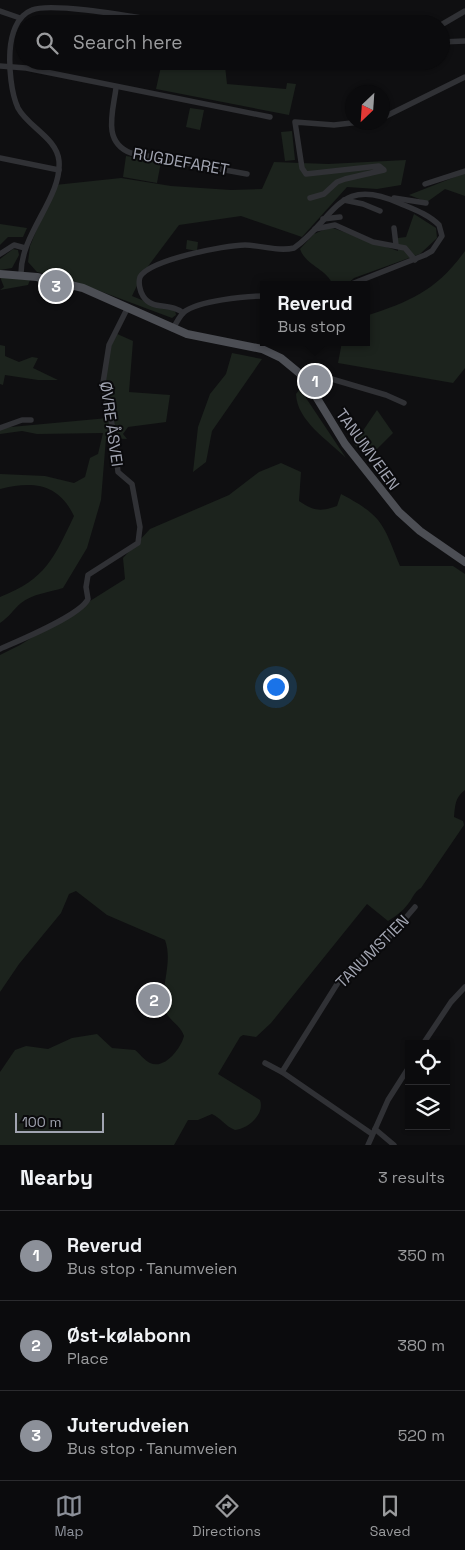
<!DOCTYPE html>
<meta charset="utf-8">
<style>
:root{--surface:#0b0b0d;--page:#19191b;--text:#f1f3f6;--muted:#9a9b9d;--line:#2b2b2e;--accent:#8c9099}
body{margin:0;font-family:"Space Grotesk",sans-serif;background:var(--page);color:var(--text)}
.controls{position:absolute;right:15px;bottom:15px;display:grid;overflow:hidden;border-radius:0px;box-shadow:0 1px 4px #0004}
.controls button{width:45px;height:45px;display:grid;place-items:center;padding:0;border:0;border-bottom:1px solid var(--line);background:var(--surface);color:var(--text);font:25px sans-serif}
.compass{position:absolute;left:345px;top:85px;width:45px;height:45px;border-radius:50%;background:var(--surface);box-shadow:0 1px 4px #0004;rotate:205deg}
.scale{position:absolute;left:15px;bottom:12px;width:89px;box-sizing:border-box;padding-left:5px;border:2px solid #a1a4b1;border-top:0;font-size:14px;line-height:18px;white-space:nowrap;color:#a1a4b1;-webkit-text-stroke:4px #0a0a0c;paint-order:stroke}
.you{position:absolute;left:275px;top:686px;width:18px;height:18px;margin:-12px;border:4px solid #fff;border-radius:50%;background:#1a73e8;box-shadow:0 0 0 8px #1a73e833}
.badge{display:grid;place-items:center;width:32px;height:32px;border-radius:50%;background:var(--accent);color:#fff;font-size:16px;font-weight:700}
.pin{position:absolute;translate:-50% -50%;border:2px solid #fff;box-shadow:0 1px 5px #0006}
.popup{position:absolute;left:260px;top:281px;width:110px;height:65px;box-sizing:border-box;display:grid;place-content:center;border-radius:0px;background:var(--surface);filter:drop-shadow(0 1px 4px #0005);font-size:16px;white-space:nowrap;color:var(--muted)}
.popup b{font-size:19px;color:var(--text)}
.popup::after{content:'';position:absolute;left:50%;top:100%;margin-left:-10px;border:10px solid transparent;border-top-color:var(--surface)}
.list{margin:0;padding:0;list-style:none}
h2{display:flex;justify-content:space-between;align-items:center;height:65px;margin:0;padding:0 20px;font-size:21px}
h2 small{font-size:16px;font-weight:400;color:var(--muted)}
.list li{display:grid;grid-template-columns:32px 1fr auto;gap:15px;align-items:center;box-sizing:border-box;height:90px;padding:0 20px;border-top:1px solid var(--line)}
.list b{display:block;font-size:19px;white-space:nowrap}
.list p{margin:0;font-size:16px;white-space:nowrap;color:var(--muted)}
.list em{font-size:16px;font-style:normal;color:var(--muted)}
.icon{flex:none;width:28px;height:28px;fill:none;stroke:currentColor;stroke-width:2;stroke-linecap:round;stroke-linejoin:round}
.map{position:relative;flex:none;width:465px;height:1145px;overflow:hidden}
.search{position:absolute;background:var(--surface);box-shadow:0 1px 4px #0004;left:15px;right:15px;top:15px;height:55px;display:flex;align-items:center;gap:12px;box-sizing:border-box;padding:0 18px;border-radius:28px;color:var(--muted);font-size:19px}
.sheet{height:335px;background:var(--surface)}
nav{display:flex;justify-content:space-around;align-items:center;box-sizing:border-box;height:70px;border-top:1px solid var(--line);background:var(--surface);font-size:14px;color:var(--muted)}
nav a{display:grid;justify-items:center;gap:2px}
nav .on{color:var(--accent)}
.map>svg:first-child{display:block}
</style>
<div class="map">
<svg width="465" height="1145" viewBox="0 0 465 1145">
<rect width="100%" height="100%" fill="#0f0f11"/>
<g fill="#1c231d">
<path d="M165,61H194L225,66L227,84L286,89L287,83L296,84L289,115L156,89L162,62Z"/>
<path d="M190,108L204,110L200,130L186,127Z"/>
<path d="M292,131L295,160L285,161L281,132Z"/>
<path d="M126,156L161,162L157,183L123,177Z"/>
<path d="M406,160L401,185L377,189L347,187L302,237L241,216L179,225L143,273L132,296L164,309L175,310L176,315L172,318L65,278L37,272L28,262L30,246L55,185L121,178L171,186L231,190L262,189L274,162L328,164Z"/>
<path d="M465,173V196L445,189L427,202L409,195Z"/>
<path d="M414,214L436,228L437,238L420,254L354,278L346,285H333C326,268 306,266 300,249L314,234L330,227L398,251V238L406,237Z"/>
<path d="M0,224L27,228L23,237H8L0,245Z"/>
<path d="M187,240L198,242L197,251L186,249Z"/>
<path d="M13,249L18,250L19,255L12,268L0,270V259Z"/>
<path d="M465,251V368L453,383L338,363L342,342H366V316C411,301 436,291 465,251Z"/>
<path d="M0,277L30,280L28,285L0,290L4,287Z"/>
<path d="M115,333L133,341L129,392L170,395L166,422L128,427L123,434L127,439L106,438L101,500L87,548L63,588C50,592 32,594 21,603C13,610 9,617 0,623V597C46,579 54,558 74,516C58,483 33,481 0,489V474L45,476L74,483L85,477L90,458L98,454L103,433L37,434L22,431L0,434V428L108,418C105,388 103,361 115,333Z"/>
<path d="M0,345L5,346V356L19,362L32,357L38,358L33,368L58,380H38L5,375L3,385L0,384Z"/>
<path d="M232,353L262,359L212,431L206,462L193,472L198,427L210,394L226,374Z"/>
<path d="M300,389L346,458C328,440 297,421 296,394Z"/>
<path d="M377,410L393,433L368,458L354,444Z"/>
<path d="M281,463L301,472L299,501C313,511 321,512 337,506L341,494C383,516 383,524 400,566H453L465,574V790C455,797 455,806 454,817L463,821L464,825L421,888C414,892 413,898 408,904C403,911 396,916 388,921L367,904L271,1023L256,1037L243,1035L240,1037L218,1074L260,1100C265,1114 248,1129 235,1130C225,1126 221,1118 212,1114L198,1120H188L174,1145H0V1072L15,1050L26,1046L48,1049L72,1038L97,1034L112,1048L135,1050C140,1054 144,1060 150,1063C165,1070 181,1048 184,1036C181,1025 166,1019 164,1007C161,985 173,962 165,940L107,915L76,891L69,894L61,913L19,964L0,992V655L20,645L125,579L123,558L150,529L229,495L259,472Z"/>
</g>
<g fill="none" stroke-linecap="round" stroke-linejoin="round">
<g stroke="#303135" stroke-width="5.5">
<path d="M0,11L20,18"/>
<path d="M441,25L465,11"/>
<path d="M441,42L465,41"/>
<path d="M0,66L26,68L270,117"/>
<path d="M116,88C113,112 102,142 131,153L247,174"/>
<path d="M382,118L465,77"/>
<path d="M0,158L59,170"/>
<path d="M425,184L465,171"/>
<path d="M310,198L324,194L337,182L345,179L384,170L379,166L306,174L302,168L295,122L334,125L360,122"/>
<path d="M394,198L426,203"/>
<path d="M344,200L363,204L380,211"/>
<path d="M323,219L340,217"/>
<path d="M394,228L396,245"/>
<path d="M315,229L335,225L373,242L405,248L415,260"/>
<path d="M0,254L14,245L25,248"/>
<path d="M21,275C20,234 62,198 59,161C57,138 28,127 18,108C11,93 9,68 10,51C11,36 16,16 32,10C53,1 151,20 179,24"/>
<path d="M183,313C171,302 152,311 143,296C140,291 138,283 140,277C149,260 225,245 245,245C261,245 278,252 294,248C335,219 338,175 399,203C413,209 428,214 439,225L442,236L432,251L425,255L349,285"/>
<path d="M173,329C176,323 179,317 184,312C198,301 245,296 264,296"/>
<path d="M304,377L309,374L318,375L386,395L404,403"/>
<path d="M0,428L22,420H31"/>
<path d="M0,649C18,641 80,616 88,599L86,587L88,575L138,543L140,527L132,484L118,472L113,429L103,383L109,345L128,307"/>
<path d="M423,1044L451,1002L465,987"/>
<path d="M265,1063L282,1072L372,1134"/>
<path d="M282,1072L339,981L352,967L385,942L415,907"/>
<path d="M375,1129L394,1145"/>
<path d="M368,1145L388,1100L409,1067"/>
</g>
<path stroke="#4c4e54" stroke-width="8" d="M0,274L37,277L83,288L187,334L262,349L281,358L304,377L345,444L399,512L420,531L465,562"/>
</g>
<g text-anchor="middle" stroke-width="4" stroke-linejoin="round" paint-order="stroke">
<g font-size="16" fill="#a1a4b1" stroke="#0a0a0c">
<text transform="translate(181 161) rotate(10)" y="6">RUGDEFARET</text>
<text transform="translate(112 424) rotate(82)" y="6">ØVRE ÅSVEI</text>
<text transform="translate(368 449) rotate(54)" y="6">TANUMVEIEN</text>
<text transform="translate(372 951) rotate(-45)" y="6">TANUMSTIEN</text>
</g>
</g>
</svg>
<div class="controls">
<button><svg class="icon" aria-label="locate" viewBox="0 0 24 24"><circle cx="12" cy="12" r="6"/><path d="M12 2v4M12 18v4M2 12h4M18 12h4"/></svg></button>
<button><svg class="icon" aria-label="layers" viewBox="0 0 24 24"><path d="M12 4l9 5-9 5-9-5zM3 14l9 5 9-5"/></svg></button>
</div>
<svg class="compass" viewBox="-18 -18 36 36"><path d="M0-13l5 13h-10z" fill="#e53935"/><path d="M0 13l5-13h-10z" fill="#9a9b9d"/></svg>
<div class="scale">100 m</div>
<div class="you"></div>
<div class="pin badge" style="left:315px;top:381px">1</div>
<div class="popup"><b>Reverud</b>Bus stop</div>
<div class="pin badge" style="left:154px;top:1000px">2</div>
<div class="pin badge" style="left:56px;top:286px">3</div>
<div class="search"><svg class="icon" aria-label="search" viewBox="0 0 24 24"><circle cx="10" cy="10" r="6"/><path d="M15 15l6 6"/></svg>Search here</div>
</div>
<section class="sheet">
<h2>Nearby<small>3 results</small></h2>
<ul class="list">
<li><span class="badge">1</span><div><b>Reverud</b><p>Bus stop · Tanumveien</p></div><em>350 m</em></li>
<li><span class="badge">2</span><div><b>Øst-kølabonn</b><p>Place</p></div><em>380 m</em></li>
<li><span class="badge">3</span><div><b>Juterudveien</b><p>Bus stop · Tanumveien</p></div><em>520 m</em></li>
</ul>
</section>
<nav>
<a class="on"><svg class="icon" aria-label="map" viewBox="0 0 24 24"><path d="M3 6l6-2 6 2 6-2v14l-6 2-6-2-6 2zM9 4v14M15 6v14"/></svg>Map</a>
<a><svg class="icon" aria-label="directions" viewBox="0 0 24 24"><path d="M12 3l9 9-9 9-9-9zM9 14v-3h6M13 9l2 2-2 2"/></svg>Directions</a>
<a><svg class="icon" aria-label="saved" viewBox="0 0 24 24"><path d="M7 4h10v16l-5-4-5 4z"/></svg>Saved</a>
</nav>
